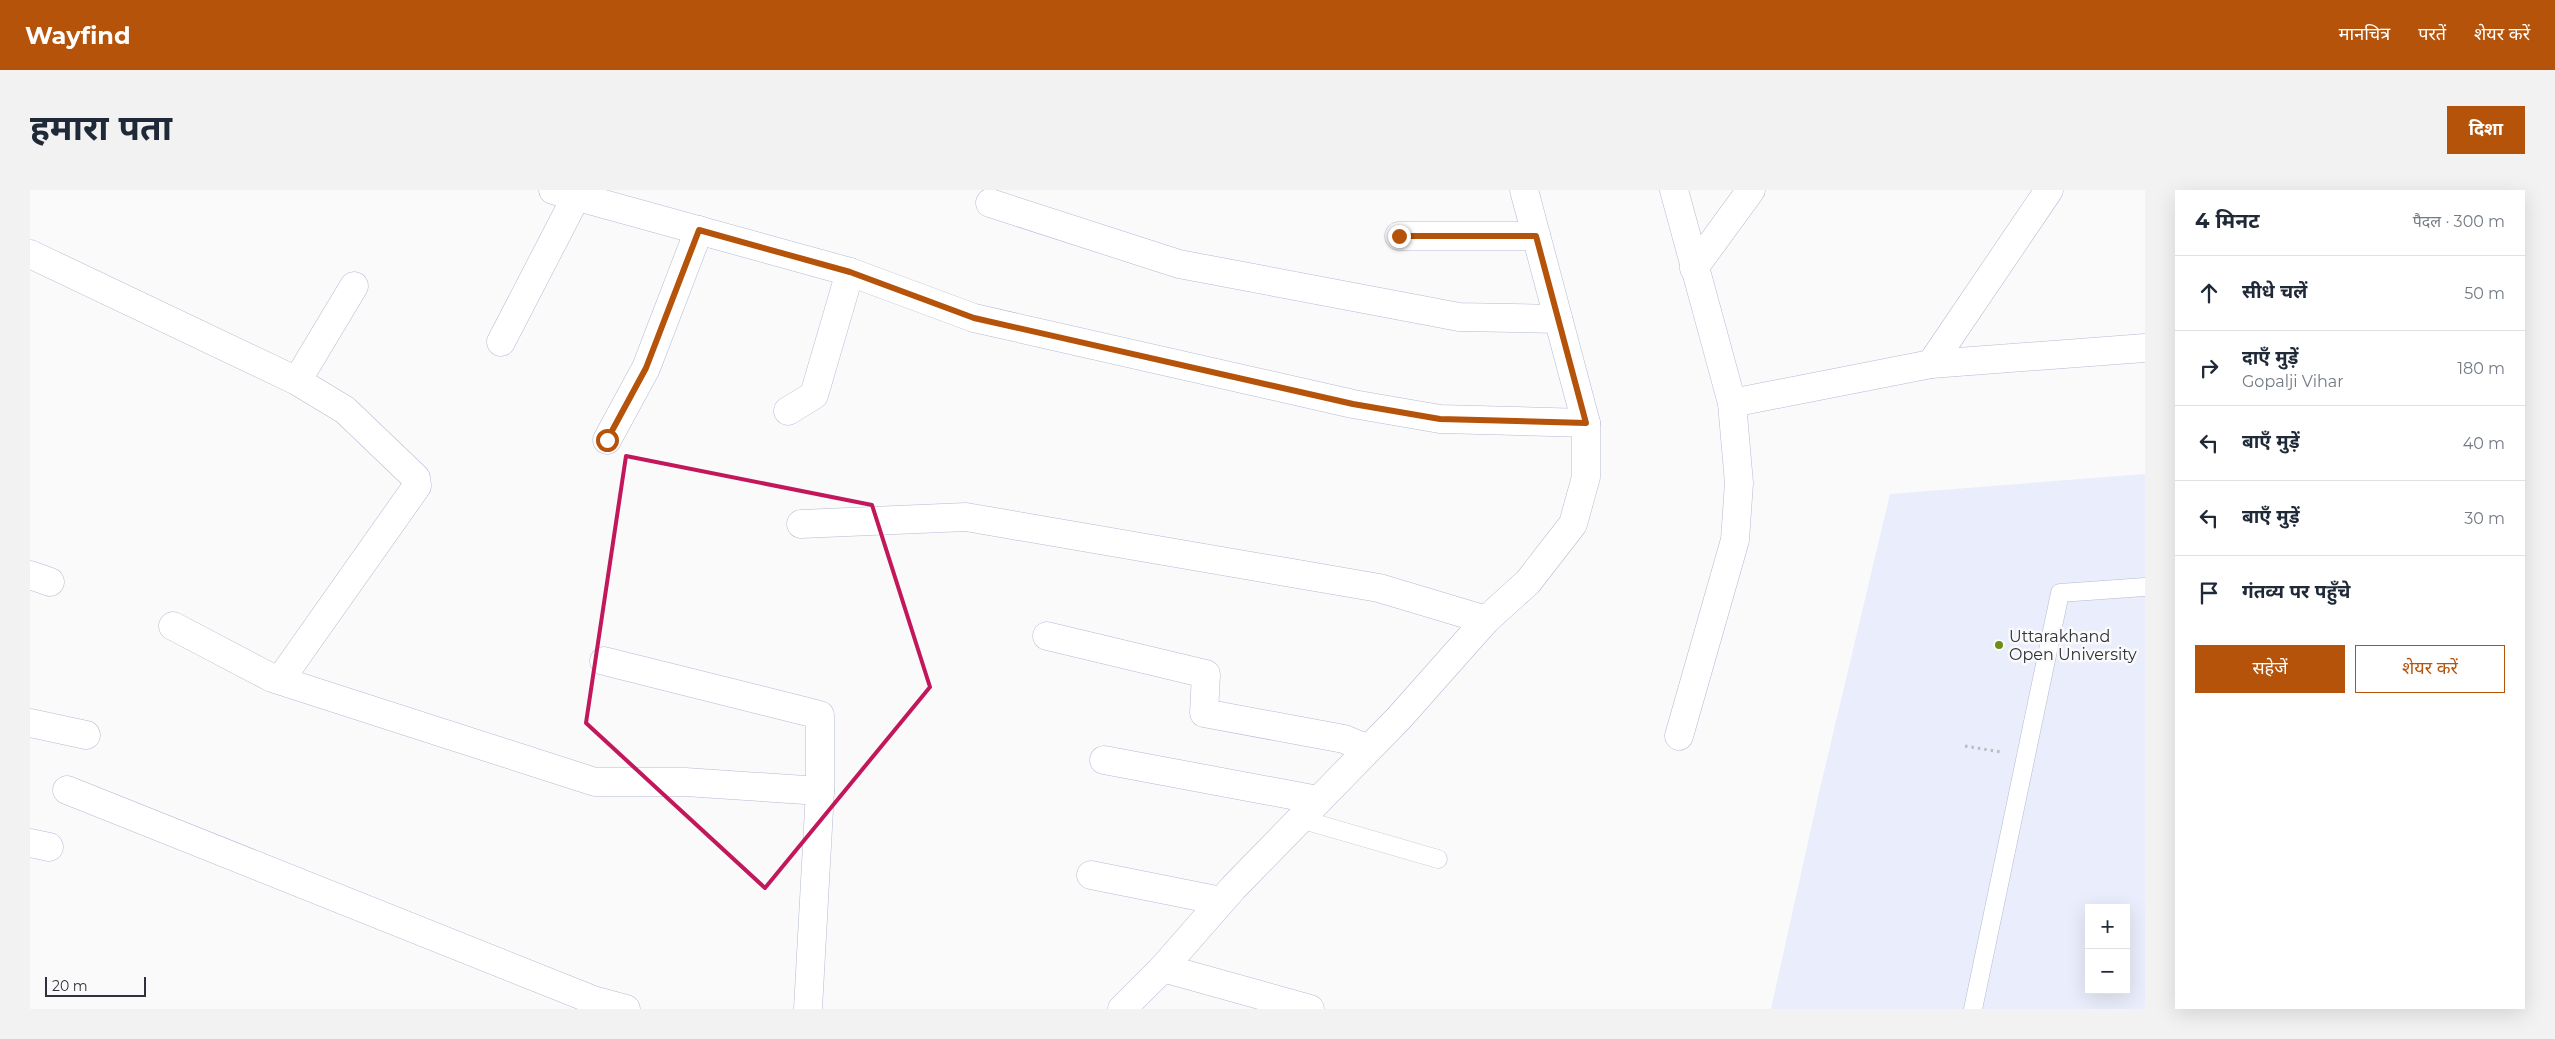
<!DOCTYPE html>
<html lang="hi">
<meta charset="utf-8">
<style>
:root{--surface:#fff;--page:#f2f2f3;--text:#1f2937;--muted:#747a83;--line:#e0e1e3;--accent:#b45309}
body{margin:0;font-family:Montserrat,"Noto Sans Devanagari",sans-serif;background:var(--page);color:var(--text)}
.controls{position:absolute;right:15px;bottom:15px;display:grid;overflow:hidden;border-radius:0px;box-shadow:0 5px 20px #0002}
.controls button{width:45px;height:45px;display:grid;place-items:center;padding:0;border:0;border-bottom:1px solid var(--line);background:var(--surface);color:var(--text);font:25px sans-serif}
.scale{position:absolute;left:15px;bottom:12px;width:101px;box-sizing:border-box;padding-left:5px;border:2px solid #2f313b;border-top:0;font-size:14px;line-height:18px;white-space:nowrap;color:#2f313b;-webkit-text-stroke:4px #fafafa;paint-order:stroke}
.stop{position:absolute;width:15px;height:15px;margin:-11px;border:4px solid #b45309;border-radius:50%;background:#fff}
.stop.end{background:#b45309;border-color:#fff;box-shadow:0 1px 5px #0008}
.list{margin:0;padding:0;list-style:none}
h2{display:flex;justify-content:space-between;align-items:center;height:65px;margin:0;padding:0 20px;font-size:21px}
h2 small{font-size:16px;font-weight:400;color:var(--muted)}
.list li{display:grid;grid-template-columns:32px 1fr auto;gap:15px;align-items:center;box-sizing:border-box;height:75px;padding:0 20px;border-top:1px solid var(--line)}
.list b{display:block;font-size:19px;white-space:nowrap}
.list p{margin:0;font-size:16px;white-space:nowrap;color:var(--muted)}
.list em{font-size:16px;font-style:normal;color:var(--muted)}
.actions{display:flex;gap:10px;padding:15px 20px}
.actions a{flex:1;padding:11px 0;border:1px solid var(--accent);border-radius:0px;text-align:center;font-size:18px;color:var(--accent)}
.actions .main{background:var(--accent);color:#fff}
.icon{flex:none;width:28px;height:28px;fill:none;stroke:currentColor;stroke-width:2;stroke-linecap:round;stroke-linejoin:round}
.map{position:relative;flex:none;width:2115px;height:819px;overflow:hidden;border-radius:0px}
header{display:flex;align-items:center;gap:30px;box-sizing:border-box;height:70px;padding:0 25px;background:var(--accent);color:#fff}
header strong{font-size:24px}
nav{display:flex;gap:28px;margin-inline-start:auto;font-size:18px}
.intro{display:flex;align-items:center;justify-content:space-between;box-sizing:border-box;height:120px;padding:0 30px}
h1{margin:0;font-size:35px}
.button{padding:12px 22px;border-radius:0px;background:var(--accent);color:#fff;font-size:18px;font-weight:700}
main{display:flex;gap:30px;padding:0 30px}
aside{flex:1;background:var(--surface);border-radius:0px;box-shadow:0 5px 20px #0002}
.map>svg:first-child{display:block}
</style>
<header>
<strong>Wayfind</strong>
<nav><a>मानचित्र</a><a>परतें</a><a>शेयर करें</a></nav>
</header>
<div class="intro"><h1>हमारा पता</h1><a class="button">दिशा</a></div>
<main>
<div class="map">
<svg width="2115" height="819" viewBox="0 0 2115 819">
<rect width="100%" height="100%" fill="#fafafa"/>
<path fill="#eaedfb" fill-rule="evenodd" d="M2115,284V819H1741L1788,607L1860,304ZM2059,718H2096V800H2059Z"/>
<g fill="none" stroke-linecap="round" stroke-linejoin="round">
<g stroke="#b4bad4" stroke-width="19">
<g id="lane">
<path d="M1270,629L1408,669"/>
<path d="M1943,819L2030,403L2115,397"/>
</g>
</g>
<g stroke="#b4bad4" stroke-width="29">
<g id="street">
<path d="M523,0L820,82L944,128L1323,214L1410,229L1556,233"/>
<path d="M1644,0L1702,213L1709,293L1705,350L1649,546"/>
<path d="M960,13L1149,74L1429,127L1528,129"/>
<path d="M1369,46H1506"/>
<path d="M0,64L267,191L315,220L386,288L387,296L250,490"/>
<path d="M1664,78L1721,0"/>
<path d="M471,152L546,7"/>
<path d="M1901,174L2019,0"/>
<path d="M267,191L324,96"/>
<path d="M1702,213L1901,174L2115,158"/>
<path d="M758,221L784,205L820,82"/>
<path d="M577,250L616,178L669,40"/>
<path d="M771,334L936,327L1349,398L1456,430"/>
<path d="M0,385L20,392"/>
<path d="M143,436L242,488L565,592H655L790,601"/>
<path d="M1017,446L1176,484L1174,523L1314,549L1338,559"/>
<path d="M574,471L790,525V601L778,819"/>
<path d="M0,533L56,545"/>
<path d="M1074,570L1288,610"/>
<path d="M37,600L563,810L596,819"/>
<path d="M0,653L19,657"/>
<path d="M1061,685L1191,711"/>
<path d="M1133,778L1280,819"/>
<path d="M1092,819L1133,778L1204,697L1369,528L1456,430L1498,392L1543,334L1556,287V233L1494,0"/>
</g>
</g>
<path stroke="#bbbcbf" stroke-width="3" stroke-dasharray="2.5 4" stroke-linecap="butt" d="M1935,556L1971,562"/>
<use href="#lane" stroke="#fff" stroke-width="18"/>
<use href="#street" stroke="#fff" stroke-width="28"/>
</g>
<g fill="none" stroke-linecap="round" stroke-linejoin="round">
<path stroke="#b45309" stroke-width="6" d="M577,250L616,178L669,40L820,82L944,128L1323,214L1410,229L1556,233L1506,46H1369"/>
</g>
<path fill="none" stroke="#c2185b" stroke-width="4" stroke-linejoin="round" d="M596,266L842,315L900,497L735,698L556,533Z"/>
<circle fill="#6b8e17" stroke="#fafafa" stroke-width="2" cx="1969" cy="455" r="5"/>
<g text-anchor="middle" stroke-width="5" stroke-linejoin="round" paint-order="stroke">
<g font-size="16" fill="#2f313b" stroke="#fafafa" text-anchor="start">
<text x="1979" y="452">Uttarakhand<tspan x="1979" dy="18">Open University</tspan></text>
</g>
</g>
</svg>
<div class="controls">
<button>+</button>
<button>−</button>
</div>
<div class="scale">20 m</div>
<div class="stop" style="left:577px;top:250px"></div>
<div class="stop end" style="left:1369px;top:46px"></div>
</div>
<aside>
<h2>4 मिनट<small>पैदल · 300 m</small></h2>
<ul class="list">
<li><svg class="icon" aria-label="ahead" viewBox="0 0 24 24"><path d="M12 20V5M6 11l6-6 6 6"/></svg><div><b>सीधे चलें</b></div><em>50 m</em></li>
<li><svg class="icon" aria-label="right" viewBox="0 0 24 24"><path d="M7 20v-9h11M14 6l5 5-5 5"/></svg><div><b>दाएँ मुड़ें</b><p>Gopalji Vihar</p></div><em>180 m</em></li>
<li><svg class="icon" aria-label="left" viewBox="0 0 24 24"><path d="M17 20v-9H6M10 6l-5 5 5 5"/></svg><div><b>बाएँ मुड़ें</b></div><em>40 m</em></li>
<li><svg class="icon" aria-label="left" viewBox="0 0 24 24"><path d="M17 20v-9H6M10 6l-5 5 5 5"/></svg><div><b>बाएँ मुड़ें</b></div><em>30 m</em></li>
<li><svg class="icon" aria-label="arrive" viewBox="0 0 24 24"><path d="M6 21V4h12l-3 4 3 4H6"/></svg><div><b>गंतव्य पर पहुँचे</b></div></li>
</ul>
<div class="actions"><a class="main">सहेजें</a><a>शेयर करें</a></div>
</aside>
</main>
